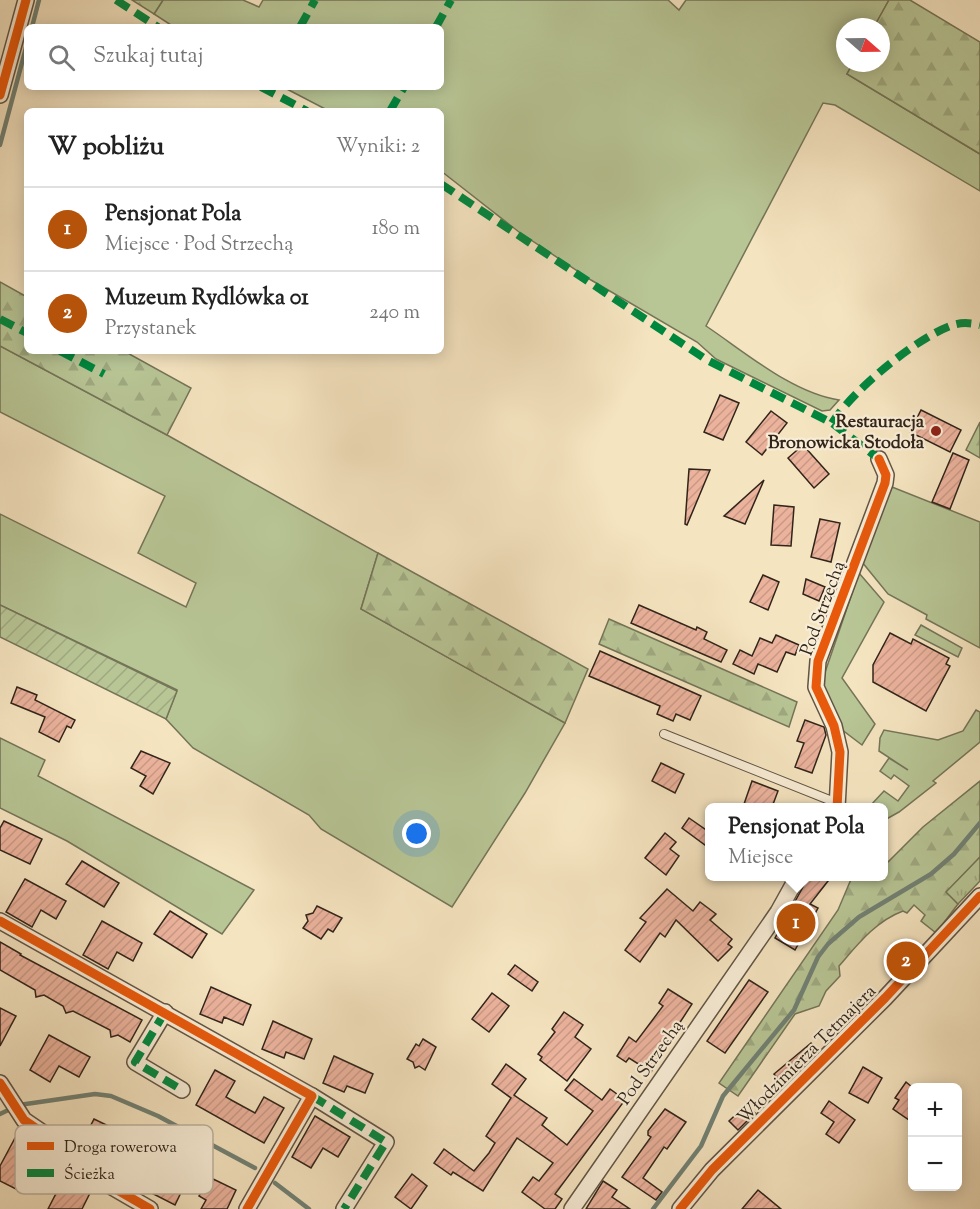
<!DOCTYPE html>
<html lang="pl">
<meta charset="utf-8">
<style>
:root{--surface:#fff;--page:#f2f2f2;--text:#222;--muted:#767676;--line:#e0e0e0;--accent:#b45309}
body{margin:0;font-family:"Sorts Mill Goudy",serif;background:var(--page);color:var(--text)}
.controls{position:absolute;right:18px;bottom:18px;display:grid;overflow:hidden;border-radius:9px;box-shadow:0 3px 15px #0003}
.controls button{width:54px;height:54px;display:grid;place-items:center;padding:0;border:0;border-bottom:2px solid var(--line);background:var(--surface);color:var(--text);font:30px sans-serif}
.compass{position:absolute;left:836px;top:18px;width:54px;height:54px;border-radius:50%;background:var(--surface);box-shadow:0 3px 15px #0003;rotate:110deg}
.you{position:absolute;left:417px;top:834px;width:21px;height:21px;margin:-15px;border:4px solid #fff;border-radius:50%;background:#1a73e8;box-shadow:0 0 0 9px #1a73e833}
.badge{display:grid;place-items:center;width:39px;height:39px;border-radius:50%;background:var(--accent);color:#fff;font-size:20px;font-weight:700}
.pin{position:absolute;translate:-50% -50%;border:3px solid #fff;box-shadow:0 2px 6px #0006}
.popup{position:absolute;left:705px;top:803px;width:183px;height:78px;box-sizing:border-box;display:grid;place-content:center;border-radius:9px;background:var(--surface);filter:drop-shadow(0 2px 4px #0005);font-size:20px;white-space:nowrap;color:var(--muted)}
.popup b{font-size:22px;color:var(--text)}
.popup::after{content:'';position:absolute;left:50%;top:100%;margin-left:-12px;border:12px solid transparent;border-top-color:var(--surface)}
.list{margin:0;padding:0;list-style:none}
h2{display:flex;justify-content:space-between;align-items:center;height:78px;margin:0;padding:0 24px;font-size:26px}
h2 small{font-size:20px;font-weight:400;color:var(--muted)}
.list li{display:grid;grid-template-columns:39px 1fr auto;gap:18px;align-items:center;box-sizing:border-box;height:84px;padding:0 24px;border-top:2px solid var(--line)}
.list b{display:block;font-size:22px;white-space:nowrap}
.list p{margin:0;font-size:20px;white-space:nowrap;color:var(--muted)}
.list em{font-size:20px;font-style:normal;color:var(--muted)}
.icon{flex:none;width:33px;height:33px;fill:none;stroke:currentColor;stroke-width:2;stroke-linecap:round;stroke-linejoin:round}
.map{position:relative;flex:none;width:980px;height:1209px;overflow:hidden}
.search{position:absolute;background:var(--surface);box-shadow:0 3px 15px #0003;left:24px;top:24px;width:420px;height:66px;display:flex;align-items:center;gap:15px;box-sizing:border-box;padding:0 21px;border-radius:9px;color:var(--muted);font-size:22px}
.panel{position:absolute;background:var(--surface);box-shadow:0 3px 15px #0003;left:24px;top:108px;width:420px;height:246px;border-radius:9px}
.map>svg:first-child{display:block}
</style>
<div class="map">
<svg width="980" height="1209" viewBox="0 0 980 1209">
<defs>
<pattern id="forest-firs" width="22" height="20" patternUnits="userSpaceOnUse" patternTransform="scale(1.5)"><rect width="22" height="20" fill="#b8c595"/><path d="M5 1l3.5 6h-7zM16 11l3.5 6h-7z" fill="#9fa980"/></pattern>
<pattern id="park-tufts" width="24" height="20" patternUnits="userSpaceOnUse" patternTransform="scale(1.5)"><rect width="24" height="20" fill="#b8c595"/><path d="M3 7l-1-3M5 7V3M7 7l1-3M15 17l-1-3M17 17v-4M19 17l1-3" fill="none" stroke="#9fa980"/></pattern>
<pattern id="garden-furrows" width="10" height="10" patternUnits="userSpaceOnUse" patternTransform="scale(1.5)"><rect width="10" height="10" fill="#b8c595"/><path d="M-1 1l2-2M0 10L10 0M9 11l2-2" fill="none" stroke="#9fa980"/></pattern>
<pattern id="building-hatch" width="6" height="6" patternUnits="userSpaceOnUse" patternTransform="scale(1.5)"><rect width="6" height="6" fill="#ebb29c"/><path d="M-1 1l2-2M0 6l6-6M5 7l2-2" fill="none" stroke="#ca9986"/></pattern>
</defs>
<rect width="100%" height="100%" fill="#f5e4c0"/>
<filter id="stains"><feTurbulence type="fractalNoise" baseFrequency=".00333" numOctaves="4"/><feColorMatrix values="0 0 0 0 .2 0 0 0 0 .09 0 0 0 0 .02 0 0 0 .5 -.17"/></filter>
<radialGradient id="worn" r=".72"><stop offset=".6" stop-color="#630" stop-opacity="0"/><stop offset="1" stop-color="#630" stop-opacity=".3"/></radialGradient>
<g fill="#b8c595" stroke="#747458" stroke-width="1.5">
<path d="M163,0H243L259,7L263,0H668L679,10L686,0H889L874,27H845V63H853L847,74L980,154V191L835,105L823,103L706,326C745,352 792,393 839,400L830,410L822,411L716,359L697,342L591,280L519,232L441,171V111H329L283,87H441V27H174L154,14Z"/>
<path d="M0,346L167,435L378,553L361,609L565,723L525,793L452,907L321,829L309,815L193,748L166,719L177,690L0,605V514L186,607L196,583L138,553L165,496L0,412Z"/>
<path d="M892,487L980,522V648L926,619L927,615L888,594L862,562Z"/>
<path d="M859,573L884,602L842,678L875,724L862,745L841,729L821,684Z"/>
<path d="M921,625L962,648L958,657L915,635Z"/>
<path d="M976,710L980,712V742L933,781L936,783L899,812L883,821V808L869,807L884,791L898,801L909,786L894,775L891,779L880,771L889,758L908,770L879,751L880,738L884,730L938,740L963,731Z"/>
<path d="M0,738L45,760L38,776L254,890L222,934L67,841L0,808Z"/>
</g>
<g fill="url(#forest-firs)" stroke="#747458" stroke-width="1.5">
<path d="M132,0H163L154,14Z"/>
<path d="M889,0H910L980,42V154L847,74L853,63H881V27H874Z"/>
<path d="M0,282L27,297V351H124L191,388L167,435L0,346Z"/>
<path d="M980,422V458L966,450Z"/>
<path d="M378,553L588,669L565,723L361,609Z"/>
<path d="M609,619L797,702L789,727L599,644Z"/>
<path d="M980,781V857L947,892L958,904L936,933L921,921L925,915L914,905L907,913L903,911C876,921 858,944 839,966L840,976L826,991L819,1006L795,1014L738,1096L719,1083L838,910L852,877L883,876V862H888L923,827Z"/>
</g>
<path fill="url(#park-tufts)" stroke="#747458" stroke-width="1.5" d="M980,857V881L958,904L946,892Z"/>
<path fill="url(#garden-furrows)" stroke="#747458" stroke-width="1.5" d="M0,605L177,691L166,719L0,637Z"/>
<g fill="none" stroke-linecap="round" stroke-linejoin="round">
<g stroke="#718174" stroke-width="4.5">
<path d="M32,27L39,0"/>
<path d="M0,145L27,44"/>
<path d="M0,1114L19,1105L95,1094L111,1096L158,1116L255,1168"/>
<path d="M275,1183L309,1209"/>
<path d="M653,1209L701,1146L723,1096L794,1010L818,957L828,944L859,917L931,874L954,854L980,823"/>
</g>
</g>
<g fill="url(#building-hatch)" stroke="#31241a" stroke-width="1.5">
<path d="M720,395L739,403L723,440L704,432Z"/>
<path d="M921,410L961,430L950,452L910,432Z"/>
<path d="M771,411L787,423L762,455L746,442Z"/>
<path d="M803,445L829,474L814,488L788,458Z"/>
<path d="M953,453L969,460L950,509L932,502Z"/>
<path d="M689,469L710,470L687,525L685,524Z"/>
<path d="M764,480L745,524L724,516Z"/>
<path d="M774,505L794,507L791,546L771,545Z"/>
<path d="M820,519L840,523L831,562L811,557Z"/>
<path d="M763,575L779,582L768,610L750,602Z"/>
<path d="M806,579L825,587L819,601L803,594Z"/>
<path d="M639,605L696,630L697,627L707,632L704,639L727,650L721,662L631,623Z"/>
<path d="M890,633L911,644L913,639L949,658L946,664L950,666L926,711L873,682V665Z"/>
<path d="M776,635L799,645L795,655L786,652L777,672L758,664L754,674L733,664L740,650L752,656L760,638L772,643Z"/>
<path d="M600,651L701,696L690,720L676,714L673,721L657,714L660,706L589,676Z"/>
<path d="M17,687L37,695L35,700L75,720L71,728L67,726L59,742L39,732L45,717L11,703Z"/>
<path d="M805,720L824,727L826,735L812,773L795,767L804,743L797,741Z"/>
<path d="M141,751L170,763L153,794L140,786L146,776L131,768Z"/>
<path d="M661,763L684,774L675,793L652,781Z"/>
<path d="M752,781L778,791L772,807H743Z"/>
<path d="M689,818L709,832V848L682,828Z"/>
<path d="M4,821L42,839L30,864L0,850V828Z"/>
<path d="M665,833L676,842L670,849L679,856L666,875L645,858Z"/>
<path d="M82,861L119,883L104,907L66,884Z"/>
<path d="M809,876H822L828,881L810,904L818,908L795,950L775,938Z"/>
<path d="M25,879L66,901L56,919L41,910L32,927L6,912Z"/>
<path d="M667,889L693,911L700,902L716,914L710,920L732,939L728,944L732,947L718,961L676,920L665,937L660,933L640,962L625,950L646,922L640,918Z"/>
<path d="M317,906L342,918L333,932L328,929L321,939L303,928L308,921L306,915L313,913Z"/>
<path d="M170,911L207,934L192,958L154,934Z"/>
<path d="M102,921L142,943L133,961L117,952L108,969L83,955Z"/>
<path d="M0,942L21,954L20,955L142,1020L130,1042L118,1035L111,1037L110,1030L73,1011L66,1013L63,1006L44,995L36,997L35,990L0,970Z"/>
<path d="M515,965L538,982L532,991L508,974Z"/>
<path d="M749,980L768,992L725,1053L707,1041Z"/>
<path d="M211,987L251,1005L243,1025L224,1017L222,1023L200,1014Z"/>
<path d="M668,989L692,1004L658,1056L660,1058L651,1072L629,1058L626,1062L617,1056L629,1037L636,1042L663,1006L659,1003Z"/>
<path d="M492,993L509,1006L489,1032L472,1019Z"/>
<path d="M0,1008L16,1016L0,1046Z"/>
<path d="M564,1012L583,1025L575,1037L591,1049L567,1081L540,1060L542,1057L538,1054L555,1032L552,1029Z"/>
<path d="M273,1021L312,1039L304,1059L286,1052L284,1058L262,1049Z"/>
<path d="M49,1035L90,1057L79,1077L59,1066L50,1082L30,1070Z"/>
<path d="M423,1039L436,1047L425,1070L419,1066L415,1068L413,1062L407,1059L416,1044L419,1046Z"/>
<path d="M811,1043L817,1051L783,1085L774,1074Z"/>
<path d="M334,1056L373,1074L365,1093L347,1086L344,1092L323,1083Z"/>
<path d="M506,1064L526,1079L514,1095L547,1118L542,1125L567,1145L593,1111L565,1090L574,1079L602,1100L610,1089L625,1100L555,1194L562,1199L555,1209H545L522,1192L533,1177L539,1181L553,1163L517,1138L483,1191L453,1172L451,1175L434,1163L444,1149L474,1171L489,1153L495,1143L486,1136L511,1098L492,1084Z"/>
<path d="M863,1067L882,1078L868,1103L849,1093Z"/>
<path d="M215,1070L235,1081L226,1097L233,1101L255,1113L264,1097L284,1108L264,1143L196,1105Z"/>
<path d="M906,1082L912,1087V1122L893,1109L899,1100L895,1098Z"/>
<path d="M829,1101L855,1120L839,1143L826,1134L834,1122L821,1113Z"/>
<path d="M746,1105L755,1113L738,1130L729,1121Z"/>
<path d="M665,1109L686,1122L667,1149L664,1147L643,1178L662,1192L656,1200L622,1177L651,1137L648,1135V1131Z"/>
<path d="M315,1116L350,1137L338,1157L323,1148L311,1168L292,1157Z"/>
<path d="M94,1119L121,1132L111,1152L104,1148L99,1158L79,1148Z"/>
<path d="M15,1138L37,1149L16,1189L0,1181V1166Z"/>
<path d="M130,1154L186,1182L175,1205L118,1176Z"/>
<path d="M412,1174L427,1186L411,1209L395,1197Z"/>
<path d="M209,1177L236,1190L227,1209H201L206,1200L199,1196Z"/>
<path d="M64,1178L91,1191L82,1209H48Z"/>
<path d="M603,1181L617,1190L612,1197L630,1209H586Z"/>
<path d="M758,1190L781,1209H742Z"/>
</g>
<g fill="none" stroke-linecap="round" stroke-linejoin="round">
<g stroke="#625444" stroke-width="10">
<path id="lane" d="M664,734L837,803"/>
</g>
<g stroke="#625444" stroke-width="18">
<g id="street">
<path d="M0,95L26,0"/>
<path d="M837,808L840,752L834,726L816,687L818,661L885,483L886,475L879,459"/>
<path d="M0,921L312,1096L247,1209"/>
<path d="M165,1012L135,1062L182,1090"/>
<path d="M0,1083L24,1120L49,1137L57,1155L150,1209"/>
<path d="M312,1096L386,1142L344,1209"/>
<path d="M572,1209L778,912L798,876"/>
<path d="M680,1209L712,1170L885,998L980,896"/>
</g>
</g>
<use href="#lane" stroke="#f8edd6" stroke-width="8"/>
<use href="#street" stroke="#f8edd6" stroke-width="15"/>
<g stroke="#00873e" stroke-width="8" stroke-dasharray="15 8" stroke-linecap="butt">
<path d="M116,0L158,27"/>
<path d="M300,27L315,0"/>
<path d="M436,27L451,0"/>
<path d="M261,87L307,111"/>
<path d="M390,111L404,87"/>
<path d="M441,184L707,360L832,423L879,459"/>
<path d="M0,319L27,333"/>
<path d="M60,351L104,374"/>
<path d="M832,423C852,391 917,337 953,325C962,322 971,323 980,325"/>
<path d="M165,1012L135,1062L182,1090"/>
<path d="M312,1096L386,1142L344,1209"/>
</g>
<g stroke="#f8edd6" stroke-width="13">
<g id="cycleway">
<path d="M0,95L26,0"/>
<path d="M837,808L840,752L834,726L816,687L818,661L885,483L886,475L879,459"/>
<path d="M0,921L312,1096L247,1209"/>
<path d="M0,1083L24,1120L49,1137L57,1155L150,1209"/>
<path d="M680,1209L712,1170L885,998L980,896"/>
</g>
</g>
<use href="#cycleway" stroke="#e8590c" stroke-width="9"/>
</g>
<circle fill="#8f2418" stroke="#f8edd6" stroke-width="2" cx="936" cy="431" r="6"/>
<g text-anchor="middle" stroke-width="4.5" stroke-linejoin="round" paint-order="stroke">
<g font-size="18" font-weight="bold" fill="#31241a" stroke="#f8edd6" text-anchor="end">
<text x="924" y="427">Restauracja<tspan x="924" dy="21">Bronowicka Stodoła</tspan></text>
</g>
<g font-size="18" fill="#31241a" stroke="#f8edd6">
<text transform="translate(822 608) rotate(-70)" y="6">Pod Strzechą</text>
<text transform="translate(806 1054) rotate(-45)" y="6">Włodzimierza Tetmajera</text>
<text transform="translate(650 1062) rotate(-55)" y="6">Pod Strzechą</text>
</g>
</g>
<rect x="15" y="1125" width="198" height="69" rx="9" fill="#f8edd6" stroke="#bcb19e" stroke-width="1.5"/>
<rect x="27" y="1142" width="27" height="8" fill="#e8590c"/>
<rect x="27" y="1169" width="27" height="8" fill="#00873e"/>
<g font-size="16" fill="#31241a">
<text x="64" y="1152">Droga rowerowa</text>
<text x="64" y="1179">Ścieżka</text>
</g>
<rect width="100%" height="100%" filter="url(#stains)"/>
<rect width="100%" height="100%" fill="url(#worn)"/>
</svg>
<div class="controls">
<button>+</button>
<button>−</button>
</div>
<svg class="compass" viewBox="-18 -18 36 36"><path d="M0-13l5 13h-10z" fill="#e53935"/><path d="M0 13l5-13h-10z" fill="#767676"/></svg>
<div class="you"></div>
<div class="pin badge" style="left:796px;top:923px">1</div>
<div class="popup"><b>Pensjonat Pola</b>Miejsce</div>
<div class="pin badge" style="left:906px;top:961px">2</div>
<div class="search"><svg class="icon" aria-label="search" viewBox="0 0 24 24"><circle cx="10" cy="10" r="6"/><path d="M15 15l6 6"/></svg>Szukaj tutaj</div>
<section class="panel">
<h2>W pobliżu<small>Wyniki: 2</small></h2>
<ul class="list">
<li><span class="badge">1</span><div><b>Pensjonat Pola</b><p>Miejsce · Pod Strzechą</p></div><em>180 m</em></li>
<li><span class="badge">2</span><div><b>Muzeum Rydlówka 01</b><p>Przystanek</p></div><em>240 m</em></li>
</ul>
</section>
</div>
